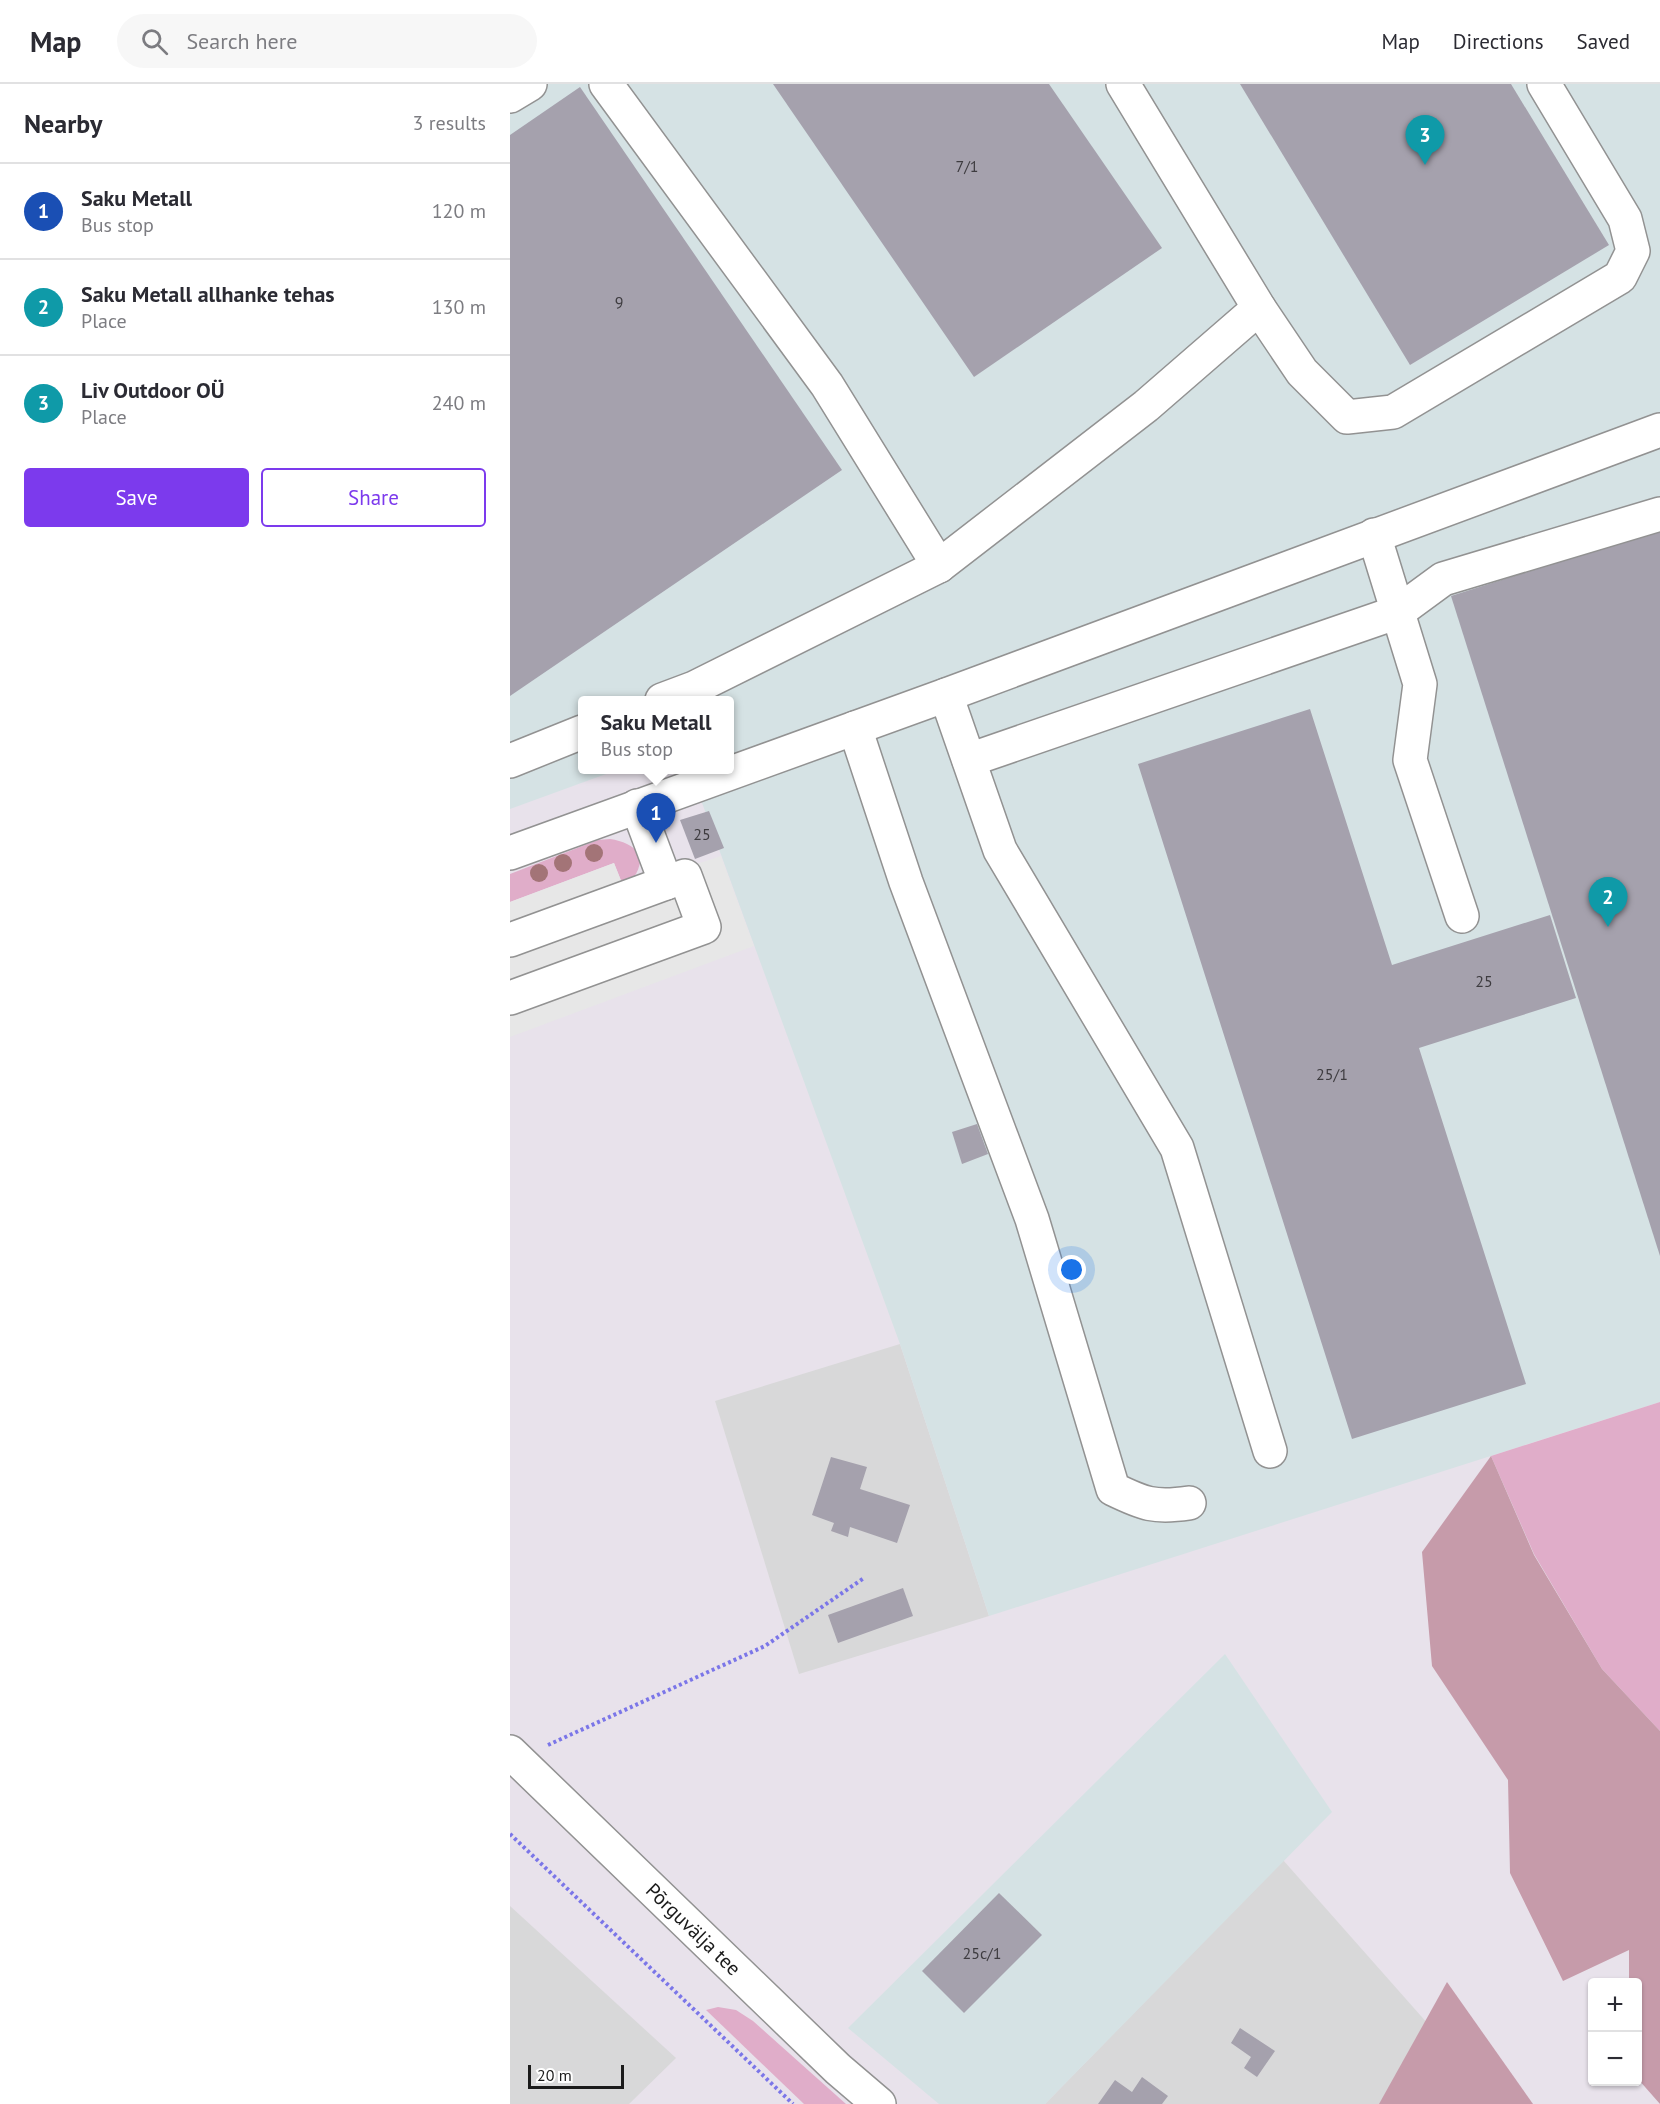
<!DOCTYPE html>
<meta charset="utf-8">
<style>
:root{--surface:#fff;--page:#f7f7f7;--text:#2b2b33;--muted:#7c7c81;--line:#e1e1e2;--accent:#7c3aed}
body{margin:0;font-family:"PT Sans",sans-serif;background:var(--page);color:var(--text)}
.controls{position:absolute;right:18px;bottom:18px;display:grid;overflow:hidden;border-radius:6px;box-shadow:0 2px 4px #0004}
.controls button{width:54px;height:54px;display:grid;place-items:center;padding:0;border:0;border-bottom:2px solid var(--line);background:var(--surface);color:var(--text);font:30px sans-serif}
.scale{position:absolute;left:18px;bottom:15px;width:96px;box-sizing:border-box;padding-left:6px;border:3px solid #1b1b1b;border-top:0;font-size:16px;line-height:21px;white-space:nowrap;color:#1b1b1b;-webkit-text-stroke:4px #fff;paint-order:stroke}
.you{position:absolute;left:562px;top:1186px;width:21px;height:21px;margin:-15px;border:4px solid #fff;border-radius:50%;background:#1a73e8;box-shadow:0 0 0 9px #1a73e833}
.badge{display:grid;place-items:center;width:39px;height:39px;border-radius:50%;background:var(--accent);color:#fff;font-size:20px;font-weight:700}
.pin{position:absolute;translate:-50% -50px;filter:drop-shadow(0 2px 3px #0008)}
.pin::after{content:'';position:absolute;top:32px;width:21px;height:18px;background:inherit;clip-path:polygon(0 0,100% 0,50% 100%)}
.popup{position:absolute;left:68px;top:612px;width:156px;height:78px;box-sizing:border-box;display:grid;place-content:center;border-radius:6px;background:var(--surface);filter:drop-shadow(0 2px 4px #0005);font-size:20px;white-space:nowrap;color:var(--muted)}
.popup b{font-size:22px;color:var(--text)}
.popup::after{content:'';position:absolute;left:50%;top:100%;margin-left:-12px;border:12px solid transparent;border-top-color:var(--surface)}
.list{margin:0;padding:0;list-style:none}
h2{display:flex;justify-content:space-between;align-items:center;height:78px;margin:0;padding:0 24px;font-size:26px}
h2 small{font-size:20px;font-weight:400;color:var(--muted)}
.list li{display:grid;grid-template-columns:39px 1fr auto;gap:18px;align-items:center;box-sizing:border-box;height:96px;padding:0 24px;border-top:2px solid var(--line)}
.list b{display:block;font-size:22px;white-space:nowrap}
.list p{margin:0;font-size:20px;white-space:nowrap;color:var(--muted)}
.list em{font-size:20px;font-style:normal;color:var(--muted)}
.actions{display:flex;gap:12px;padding:18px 24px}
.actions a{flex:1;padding:14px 0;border:2px solid var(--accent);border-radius:6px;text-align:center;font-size:21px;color:var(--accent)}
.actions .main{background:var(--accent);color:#fff}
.icon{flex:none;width:33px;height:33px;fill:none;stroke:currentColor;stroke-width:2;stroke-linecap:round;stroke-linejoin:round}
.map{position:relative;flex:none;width:1150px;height:2020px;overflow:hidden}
header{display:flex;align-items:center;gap:36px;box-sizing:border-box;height:84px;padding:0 30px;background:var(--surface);border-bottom:2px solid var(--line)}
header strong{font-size:28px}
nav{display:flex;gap:33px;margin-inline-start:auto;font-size:21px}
.search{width:420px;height:54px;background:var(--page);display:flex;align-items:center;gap:15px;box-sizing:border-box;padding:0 21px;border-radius:33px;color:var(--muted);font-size:22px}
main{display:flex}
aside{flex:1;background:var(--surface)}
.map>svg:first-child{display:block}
</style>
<header>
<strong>Map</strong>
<div class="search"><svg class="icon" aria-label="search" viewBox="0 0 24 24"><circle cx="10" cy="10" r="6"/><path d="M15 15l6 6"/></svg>Search here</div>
<nav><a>Map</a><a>Directions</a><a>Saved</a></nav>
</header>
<main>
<aside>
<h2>Nearby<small>3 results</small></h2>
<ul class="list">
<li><span class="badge" style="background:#1a4fb4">1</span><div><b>Saku Metall</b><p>Bus stop</p></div><em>120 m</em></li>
<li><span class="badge" style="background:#0f9aa8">2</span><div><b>Saku Metall allhanke tehas</b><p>Place</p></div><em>130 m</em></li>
<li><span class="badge" style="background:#0f9aa8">3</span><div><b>Liv Outdoor OÜ</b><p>Place</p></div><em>240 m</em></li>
</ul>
<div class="actions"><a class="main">Save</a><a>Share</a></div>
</aside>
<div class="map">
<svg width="1150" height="2020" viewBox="0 0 1150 2020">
<rect width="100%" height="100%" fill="#e8e2eb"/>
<g fill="#d8d8d9">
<path d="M390,1260L479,1532L289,1590L205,1317Z"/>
<path d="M773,1776L926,1949L891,2020H535Z"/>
<path d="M0,1822L166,1974L119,2020H0Z"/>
</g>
<g fill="#d5e2e4">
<path d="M0,0H1150V1318L479,1532L390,1260L180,686H219V616H72V686H107L0,725Z"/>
<path d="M715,1570L822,1728L535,2020H429L338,1944Z"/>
</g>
<g fill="#e0adc9">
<path d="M100,755C113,757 122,761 131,771C130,786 125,794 114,804L104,779L0,818V790L88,756Z"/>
<path d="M1150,1318V1647L1092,1585L1024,1470L981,1372Z"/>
<path d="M208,1923L226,1926L243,1937L336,2020H294L196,1926Z"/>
</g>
<g fill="#c69baa">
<path d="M981,1372L1024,1471L1092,1585L1150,1647V2020L1128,1995V1898H1119V1866L1053,1897L1000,1789L998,1696L922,1582L912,1468Z"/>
<path d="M937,1898L1023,2020H869Z"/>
</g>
<path fill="#e7e7e7" d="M211,772L244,862L0,953V818L104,779L114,804Z"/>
<g fill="#a5a1ad">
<path d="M263,0H539L652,164L464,293Z"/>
<path d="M730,0H1001L1099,161L900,281Z"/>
<path d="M70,3L332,386L0,612V51Z"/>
<path d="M1150,446V1172L941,512Z"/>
<path d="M800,625L882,881L1040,831L1066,914L909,964L1016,1300L842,1355L628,680Z"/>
<path d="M199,727L214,764L185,775L170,736Z"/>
<path d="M467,1040L478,1070L452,1080L442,1048Z"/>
<path d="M321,1373L357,1383L350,1405L400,1421L387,1459L340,1443L338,1453L321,1447L324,1439L302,1431Z"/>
<path d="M393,1504L403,1532L328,1559L318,1531Z"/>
<path d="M489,1809L532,1851L454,1929L412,1887Z"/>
<path d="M730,1944L765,1967L747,1993L734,1984L741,1973L721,1959Z"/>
<path d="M632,1993L658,2012L652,2020H588L605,1996L622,2008Z"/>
</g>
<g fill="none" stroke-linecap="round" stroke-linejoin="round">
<g stroke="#929292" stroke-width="36">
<g id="minor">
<path d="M96,0L317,301L429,482"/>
<path d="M613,0L749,224L792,288L837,333L883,328L1110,193L1123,167L1115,135L1034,0"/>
<path d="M0,12L20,0"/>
<path d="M864,451L910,600L900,676L952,832"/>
<path d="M436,611L490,766L667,1064L760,1367"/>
<path d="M152,616L184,604L429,482L636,322L749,224"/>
<path d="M345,644L396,798L522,1135L603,1405C634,1420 644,1424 679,1419"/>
<path d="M459,676L888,528L933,495L1150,430"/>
<path d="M0,677L72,648"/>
<path d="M127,722L156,799"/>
<path d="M0,769L436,611L1150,346"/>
<path d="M0,856L175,792L194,843L0,914"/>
<path id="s1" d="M0,1668L328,1985L369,2020"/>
</g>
</g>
<g stroke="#7b76e8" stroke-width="4" stroke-dasharray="3 3" stroke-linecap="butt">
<path d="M38,1661L255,1562L354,1494"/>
<path d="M0,1750L283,2020"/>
</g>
<use href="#minor" stroke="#fff" stroke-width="33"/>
</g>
<g fill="#a37477">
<circle cx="84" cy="769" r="9"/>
<circle cx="53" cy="779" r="9"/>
<circle cx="29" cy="789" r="9"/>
</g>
<g text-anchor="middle" stroke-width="4.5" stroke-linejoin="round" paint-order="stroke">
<g font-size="16" fill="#3e3c40">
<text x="457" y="88">7/1</text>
<text x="109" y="224">9</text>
<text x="192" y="756">25</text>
<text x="974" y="903">25</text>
<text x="822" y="996">25/1</text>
<text x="472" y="1875">25c/1</text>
</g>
<g font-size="20" fill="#1b1b1b" stroke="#fff">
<text dy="7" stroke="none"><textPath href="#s1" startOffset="255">Põrguvälja tee</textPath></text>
</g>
</g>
</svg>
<div class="controls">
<button>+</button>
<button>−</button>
</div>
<div class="scale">20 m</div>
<div class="you"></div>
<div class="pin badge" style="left:146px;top:759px;background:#1a4fb4">1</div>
<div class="popup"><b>Saku Metall</b>Bus stop</div>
<div class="pin badge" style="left:1098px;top:843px;background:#0f9aa8">2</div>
<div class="pin badge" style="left:915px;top:81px;background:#0f9aa8">3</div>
</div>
</main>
